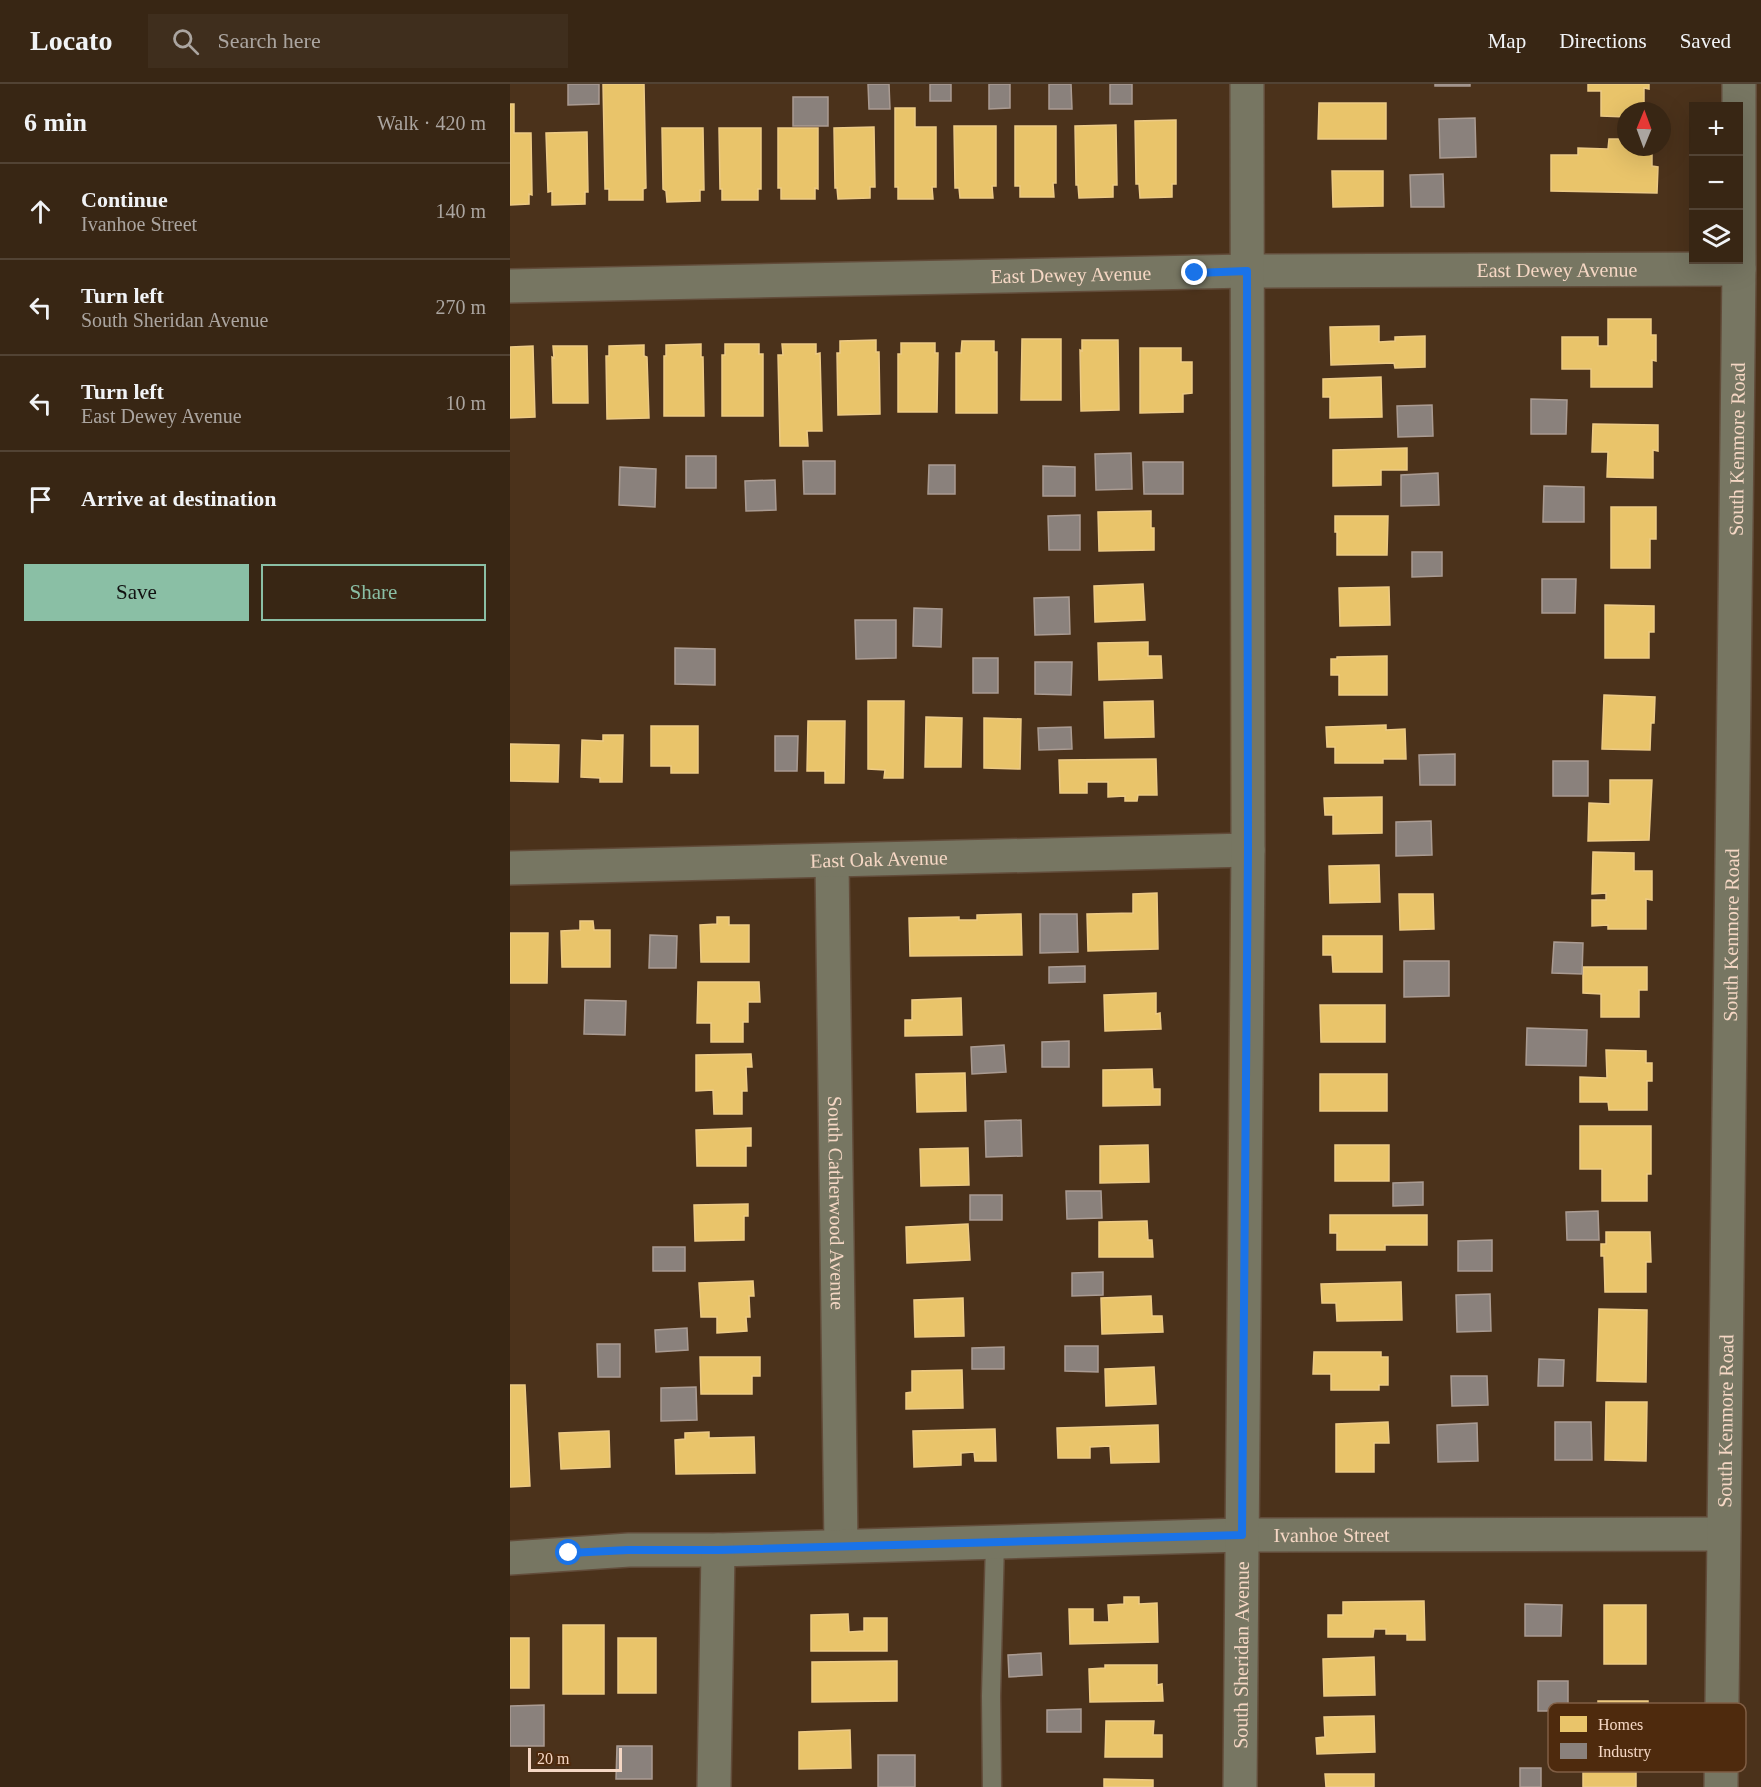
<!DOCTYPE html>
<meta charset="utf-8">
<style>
:root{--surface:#382614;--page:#3f2e1d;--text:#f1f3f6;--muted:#aba5a0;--line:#524334;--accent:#8abfa5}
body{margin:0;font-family:Georgia,serif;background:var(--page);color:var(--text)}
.controls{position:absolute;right:18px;top:18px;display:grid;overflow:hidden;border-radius:0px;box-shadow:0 6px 24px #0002}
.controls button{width:54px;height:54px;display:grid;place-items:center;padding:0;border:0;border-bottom:2px solid var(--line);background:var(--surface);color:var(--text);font:30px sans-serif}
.compass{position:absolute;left:1107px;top:18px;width:54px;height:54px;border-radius:50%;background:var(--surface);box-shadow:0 6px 24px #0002;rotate:1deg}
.scale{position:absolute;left:18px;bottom:15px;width:94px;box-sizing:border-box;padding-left:6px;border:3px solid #f5d7c4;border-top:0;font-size:16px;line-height:21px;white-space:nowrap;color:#f5d7c4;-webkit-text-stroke:4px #4e2a0d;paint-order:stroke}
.stop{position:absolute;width:18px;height:18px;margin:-14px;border:4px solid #1a73e8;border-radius:50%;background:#fff}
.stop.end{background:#1a73e8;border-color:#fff;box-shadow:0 2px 6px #0008}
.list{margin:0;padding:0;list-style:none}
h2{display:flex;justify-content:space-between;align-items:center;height:78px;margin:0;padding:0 24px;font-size:26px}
h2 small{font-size:20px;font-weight:400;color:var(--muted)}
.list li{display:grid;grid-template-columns:39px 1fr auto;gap:18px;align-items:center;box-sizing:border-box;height:96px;padding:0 24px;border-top:2px solid var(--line)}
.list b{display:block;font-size:22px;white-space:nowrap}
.list p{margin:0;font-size:20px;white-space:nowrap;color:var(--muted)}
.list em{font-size:20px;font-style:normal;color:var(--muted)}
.actions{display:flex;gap:12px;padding:18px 24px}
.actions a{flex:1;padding:14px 0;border:2px solid var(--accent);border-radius:0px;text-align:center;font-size:21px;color:var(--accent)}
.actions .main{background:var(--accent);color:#111}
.icon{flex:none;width:33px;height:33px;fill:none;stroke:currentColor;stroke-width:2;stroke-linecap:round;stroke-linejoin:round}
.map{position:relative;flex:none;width:1251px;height:1703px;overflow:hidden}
header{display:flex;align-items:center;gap:36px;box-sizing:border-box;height:84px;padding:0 30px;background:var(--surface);border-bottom:2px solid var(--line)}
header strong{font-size:28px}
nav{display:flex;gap:33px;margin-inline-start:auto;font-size:21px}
.search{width:420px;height:54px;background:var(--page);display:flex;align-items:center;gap:15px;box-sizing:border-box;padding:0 21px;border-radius:0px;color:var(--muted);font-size:22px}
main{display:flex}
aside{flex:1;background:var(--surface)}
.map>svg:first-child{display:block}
</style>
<header>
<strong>Locato</strong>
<div class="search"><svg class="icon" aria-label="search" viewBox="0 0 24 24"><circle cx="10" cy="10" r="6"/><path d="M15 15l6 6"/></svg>Search here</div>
<nav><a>Map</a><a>Directions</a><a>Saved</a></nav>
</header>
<main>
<aside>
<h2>6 min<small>Walk · 420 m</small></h2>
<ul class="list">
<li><svg class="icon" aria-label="ahead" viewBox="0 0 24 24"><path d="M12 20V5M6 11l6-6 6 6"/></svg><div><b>Continue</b><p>Ivanhoe Street</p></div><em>140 m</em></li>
<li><svg class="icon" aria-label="left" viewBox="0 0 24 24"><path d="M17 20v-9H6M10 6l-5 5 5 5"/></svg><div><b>Turn left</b><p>South Sheridan Avenue</p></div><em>270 m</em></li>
<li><svg class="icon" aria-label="left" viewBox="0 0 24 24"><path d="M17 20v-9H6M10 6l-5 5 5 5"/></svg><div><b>Turn left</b><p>East Dewey Avenue</p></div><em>10 m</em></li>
<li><svg class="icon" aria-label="arrive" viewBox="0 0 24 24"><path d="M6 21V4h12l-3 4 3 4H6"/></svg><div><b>Arrive at destination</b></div></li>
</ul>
<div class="actions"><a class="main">Save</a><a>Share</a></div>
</aside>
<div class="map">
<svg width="1251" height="1703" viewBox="0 0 1251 1703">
<rect width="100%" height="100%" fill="#4b321b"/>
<g fill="#e9c46a" stroke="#edca85" stroke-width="1.5">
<path d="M93,0H134L136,104L133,105V116H99V105H95Z"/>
<path d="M1078,0H1139V5L1134,4V27H1116V33L1091,32V7H1078Z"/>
<path d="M809,19H876V55H808Z"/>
<path d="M0,20H4V49H21L22,111L19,110V120L0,121Z"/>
<path d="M385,24H405V43H426V103H422L423,115H388V103H385Z"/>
<path d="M666,36V100H662V113L630,114L629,100H626L625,37Z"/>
<path d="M606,41L607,101H603V113L569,114L568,101H566L565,42Z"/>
<path d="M444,42H486V102H482L483,114H450L449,104H445Z"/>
<path d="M505,42H546V99H543L544,113H510V102H505Z"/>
<path d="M364,43L365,103H360V114L328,115L327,104H325L324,44Z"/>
<path d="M152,44H193L194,106H190V117L157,118L156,107L153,105Z"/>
<path d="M209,44H251V105H248V116H212V105H210Z"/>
<path d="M268,44H308V105L305,104V115H271V104H268Z"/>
<path d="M77,48L78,108H75V120L42,121V107L38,108L36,49Z"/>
<path d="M1099,55H1116V63H1142V82L1148,83L1147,109L1041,107V71H1068V64L1098,65Z"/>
<path d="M822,87H873V122L823,123Z"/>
<path d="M1098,235H1141V251H1146V277L1142,276V303H1081V285H1052V253H1088V262H1098Z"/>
<path d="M869,242V258L885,257V253L915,252V283L885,284L884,279L821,281L820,243Z"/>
<path d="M512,255H551V316H511Z"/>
<path d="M366,256V268H369L370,330L328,331L327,269H330V257Z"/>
<path d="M572,256H608L609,326L571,327L570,266L572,267Z"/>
<path d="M452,257H484V268H487V329H446V269H451Z"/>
<path d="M391,259H425V269H428L427,328H388V270H391Z"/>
<path d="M191,260V273H193L194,332H154V272H156V261Z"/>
<path d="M215,260H249V270H253V332H212V271H215Z"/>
<path d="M272,260H306V270L310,269L312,347H297L298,362H270L268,271H273Z"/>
<path d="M134,261V272L137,273L139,334L97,335L96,272H99V262Z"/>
<path d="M23,262L25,333L0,334V263Z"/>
<path d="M43,262H77L78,319H43L42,273L44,274Z"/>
<path d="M630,264H671V278H682V309L673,310V328L630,329Z"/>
<path d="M871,293L872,333L820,334V313H813V295Z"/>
<path d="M1083,340L1148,341V367L1143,366V394L1097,393L1098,368H1082Z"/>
<path d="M897,364V386H871V401L823,402V366Z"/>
<path d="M1101,423H1146V455H1140V484H1101Z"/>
<path d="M641,427V444H644V466L589,467L588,428Z"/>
<path d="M825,432H878L877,471H827V448H825Z"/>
<path d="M633,500L635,536L585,538L584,502Z"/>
<path d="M879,503L880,541L830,542L829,504Z"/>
<path d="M1095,521L1144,522V548H1139V574H1095Z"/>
<path d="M638,558V572H651L652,594L589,596L588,559Z"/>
<path d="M877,572V611H829V591H821V575H827V573Z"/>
<path d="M1094,611L1145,613L1144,639H1141L1140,666L1092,665Z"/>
<path d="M358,617H394L393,694H374L375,686L358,685Z"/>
<path d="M643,617L644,653L595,654L594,618Z"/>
<path d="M416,633L452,634L451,683H415Z"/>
<path d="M474,634L511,635L510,685L474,684Z"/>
<path d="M298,637H335L334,699H315V687H297Z"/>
<path d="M876,641V646L895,645L896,675H873V679H825V663H817L816,643Z"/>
<path d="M141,642H188V689H161V682H141Z"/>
<path d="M93,651H113L112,698H90V694L71,693L72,656L93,657Z"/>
<path d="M0,660L49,661L48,698L0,697Z"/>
<path d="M646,675L647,711H628L627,717H615V712L598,713V698H577V709H550L549,676Z"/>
<path d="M1100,696H1142L1139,756L1078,757L1079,719L1100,720Z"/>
<path d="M872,713V749L823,750V731H815L814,714Z"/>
<path d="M1083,768L1124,769V787H1142V816L1136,815V845H1098V841L1082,842V816H1096V809L1082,810Z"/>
<path d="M869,781L870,818L820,819L819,782Z"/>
<path d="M647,809L648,865L578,867L577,830L623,829V810Z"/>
<path d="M889,810H923L924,845L890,846Z"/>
<path d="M511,830L512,871L400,872L399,834L449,833V836H467V831Z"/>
<path d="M207,833H219V841H239V878H191L190,841L207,840Z"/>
<path d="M70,837H83L84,846H100V883H52L51,847L70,846Z"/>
<path d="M0,849H38L37,899H0Z"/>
<path d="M813,852H872V888H823L822,871H813Z"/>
<path d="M1073,883H1137V906H1129V933H1091V910L1073,909Z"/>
<path d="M188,898H249L250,918H238V938H233V958H201V939H187Z"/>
<path d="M646,909V930L650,929L651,945L595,947L594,911Z"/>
<path d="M451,914L452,951L395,952V936H402V916Z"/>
<path d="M810,921H875V958H811Z"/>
<path d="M1096,966L1136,967V979H1142V997H1137V1026H1099L1098,1018H1070V993L1097,994Z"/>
<path d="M241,970L242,983H236L237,1007H232V1030H204L203,1006L186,1007V971Z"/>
<path d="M642,985L643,1005H650V1021L593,1022V986Z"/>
<path d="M455,989L456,1027L407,1028L406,990Z"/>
<rect x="810" y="990" width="67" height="37"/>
<path d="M1070,1042H1141V1090H1137V1117H1092V1085H1070Z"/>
<path d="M241,1044V1062H236V1082H187L186,1046Z"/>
<path d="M638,1061L639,1098L590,1099V1062Z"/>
<rect x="825" y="1061" width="54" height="36"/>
<path d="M458,1064L459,1101L411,1102L410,1065Z"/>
<path d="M238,1120V1132H234V1156L185,1157L184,1121Z"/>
<path d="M820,1131H917V1161H875V1166H827V1149H820Z"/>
<path d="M637,1137L638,1156H642L643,1173H589V1138Z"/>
<path d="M458,1140L460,1176L397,1179L396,1143Z"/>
<path d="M1096,1148H1140L1141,1178H1136V1208H1095L1094,1172H1091V1160H1096Z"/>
<path d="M243,1197L244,1212H239L240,1233H236L237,1247L207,1249V1233H191L189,1199Z"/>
<path d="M891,1198L892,1236L827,1237L826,1219H812L811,1200Z"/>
<path d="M641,1212L642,1232H652L653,1248L592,1250L591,1214Z"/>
<path d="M453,1214L454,1252L405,1253L404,1216Z"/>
<path d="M1089,1225L1137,1226L1136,1298L1087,1297Z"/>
<path d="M804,1268H871V1273H878V1301H869V1306H821V1290H803Z"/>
<path d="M190,1273H250V1292H242V1310H191Z"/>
<path d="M644,1283L646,1320L596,1322L595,1285Z"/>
<path d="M452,1286L453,1324L396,1325V1309L402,1308V1287Z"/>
<path d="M0,1301H15L20,1402L0,1403Z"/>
<path d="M1096,1318H1137L1136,1377L1095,1376Z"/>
<path d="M878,1338L879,1359H864V1388H826V1340Z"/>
<path d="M648,1341L649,1378L601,1379L600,1362L580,1363V1374H548L547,1344Z"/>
<path d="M485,1345L486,1377H465L464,1368L451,1369V1381L404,1383L403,1347Z"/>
<path d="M99,1347L100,1383L51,1385L49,1349Z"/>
<path d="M199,1348V1354L244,1353L245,1389L166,1390L165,1356L175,1355V1349Z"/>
<path d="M614,1513H629V1520L647,1519L648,1558L560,1560L559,1525H583V1538H599L598,1521L614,1520Z"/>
<path d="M914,1517L915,1556H897V1550H876V1545H864L863,1553H818V1531H833V1518Z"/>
<rect x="1094" y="1521" width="42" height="59"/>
<path d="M338,1530L339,1548L354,1547V1534H377V1567H301V1531Z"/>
<rect x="53" y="1541" width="41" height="69"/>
<rect x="0" y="1554" width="19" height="50"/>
<rect x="108" y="1554" width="38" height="55"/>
<path d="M864,1573L865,1611L814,1612L813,1575Z"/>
<path d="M387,1577V1617L302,1618V1578Z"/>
<path d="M595,1581H647V1601L652,1600L653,1617L580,1618L579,1585L595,1584Z"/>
<path d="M1088,1617H1138V1645H1133V1670H1073V1630H1088Z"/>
<path d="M864,1632L865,1668L807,1670L806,1654L815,1653L814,1633Z"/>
<path d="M596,1637H644L643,1651H652V1673H595Z"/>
<path d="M340,1646L341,1684L289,1685V1648Z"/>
<path d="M1073,1687L1126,1688V1703H1073Z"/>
<path d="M815,1690H864V1703H816Z"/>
<path d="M594,1695L643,1696V1703H594Z"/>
</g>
<g fill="#8a817c" stroke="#aa9b92" stroke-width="1.5">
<path d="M58,0H89V20L58,21Z"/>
<path d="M358,0H379L380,25H359Z"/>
<rect x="420" y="0" width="21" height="17"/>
<path d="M479,0H500V24L479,25Z"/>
<path d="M539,0H561L562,25H539Z"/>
<rect x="600" y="0" width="22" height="20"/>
<rect x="925" y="0" width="35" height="2"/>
<rect x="283" y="13" width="35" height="29"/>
<path d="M965,34L966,73L930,74L929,35Z"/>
<path d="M933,90L934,123H901L900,91Z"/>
<path d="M1021,315L1057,316L1056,350H1021Z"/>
<path d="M922,321L923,352L888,353L887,322Z"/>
<path d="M621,369L622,405L586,406L585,370Z"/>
<rect x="176" y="372" width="30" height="32"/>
<path d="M293,377H325V410H294Z"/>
<path d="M633,378H673V410H634Z"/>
<path d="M419,381H445V410H418Z"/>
<path d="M533,382L565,383V412H533Z"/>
<path d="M110,383L146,385L145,423L109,421Z"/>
<path d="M928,389L929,421L891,422V391Z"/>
<path d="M265,396L266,426L236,427L235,397Z"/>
<path d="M1034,402L1074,403V438H1033Z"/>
<path d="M570,431V466H539L538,432Z"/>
<path d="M902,468H932V492L902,493Z"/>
<path d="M1032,495H1066L1065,529H1032Z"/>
<path d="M559,513L560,550L525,551L524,514Z"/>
<path d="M404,524L432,525L431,563L403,562Z"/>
<path d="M345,536H386V574L346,575Z"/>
<path d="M165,564L205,565V601L165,600Z"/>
<rect x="463" y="574" width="25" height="35"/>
<path d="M525,578H562L561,611L525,610Z"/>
<path d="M561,643L562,665L529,666L528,644Z"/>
<path d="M265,652H288L287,687H265Z"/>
<path d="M945,670V701H910L909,671Z"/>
<rect x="1043" y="677" width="35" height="35"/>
<path d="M921,737L922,771L886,772V738Z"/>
<path d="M530,830H567L568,868L530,869Z"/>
<path d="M140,851L167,852L166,884H139Z"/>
<path d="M1044,858L1073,859L1072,890L1042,889Z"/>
<path d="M894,877H939V912L894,913Z"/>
<path d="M575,882V898L539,899V883Z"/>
<path d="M75,916L116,917L115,951L74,950Z"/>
<path d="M1017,944L1077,946L1076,982L1016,981Z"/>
<path d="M559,957V983H532V958Z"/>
<path d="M494,961L496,988L462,990L461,963Z"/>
<path d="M511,1036L512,1072L476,1073L475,1037Z"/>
<path d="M913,1098V1121L883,1122V1099Z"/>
<path d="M556,1107H591L592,1134L557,1135Z"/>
<rect x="460" y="1111" width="32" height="25"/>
<path d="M1088,1127L1089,1156H1057L1056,1128Z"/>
<path d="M982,1156V1187H948V1157Z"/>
<rect x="143" y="1163" width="32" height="24"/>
<path d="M593,1188V1211L562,1212V1189Z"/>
<path d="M980,1210L981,1247L947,1248L946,1211Z"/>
<path d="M177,1244L178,1266L146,1268L145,1246Z"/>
<path d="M87,1260H110V1293H88Z"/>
<path d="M555,1262H588V1288L555,1287Z"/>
<path d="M494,1263V1285H462V1264Z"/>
<path d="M1029,1275L1054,1276L1053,1302H1028Z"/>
<path d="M941,1292H977L978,1321L942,1322Z"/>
<path d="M186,1303L187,1336L151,1337V1304Z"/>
<path d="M1045,1338H1081L1082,1376H1045Z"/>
<path d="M967,1339L968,1377L928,1378L927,1341Z"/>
<path d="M1015,1520L1052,1521L1051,1552H1015Z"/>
<path d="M531,1569L532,1591L499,1593L498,1571Z"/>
<rect x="1028" y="1597" width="30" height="30"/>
<path d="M34,1621V1662H0V1622Z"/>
<path d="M571,1625V1648H537V1626Z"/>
<path d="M107,1662H142V1695H106Z"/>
<rect x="368" y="1671" width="37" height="32"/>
<rect x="1010" y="1684" width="21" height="19"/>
</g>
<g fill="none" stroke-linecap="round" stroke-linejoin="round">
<g stroke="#624c3a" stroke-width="21">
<path id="service" d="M482,1703L481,1612L485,1458"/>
</g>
<g stroke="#624c3a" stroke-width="36">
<g id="minor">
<path id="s1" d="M0,202L737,187L1229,185"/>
<path id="s2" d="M322,777L331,1462"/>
<path id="s3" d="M0,784L738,766"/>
<path id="s4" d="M0,1474L119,1466H208L732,1451L1213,1450"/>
<path d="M204,1703L208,1466"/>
<path id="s5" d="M730,1703L738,766L737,0"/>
<path id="s6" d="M1211,1703L1229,185V0"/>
</g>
</g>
<use href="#service" stroke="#777662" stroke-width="18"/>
<use href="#minor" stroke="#777662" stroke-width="33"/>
</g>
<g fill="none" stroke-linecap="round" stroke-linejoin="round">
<path stroke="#1a73e8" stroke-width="8" d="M59,1469L118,1466H208L732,1451L738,766L737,187L685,189"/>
</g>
<g text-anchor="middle" stroke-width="6" stroke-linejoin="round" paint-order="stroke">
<g font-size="20" fill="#f5d7c4" stroke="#4e2a0d">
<text dy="7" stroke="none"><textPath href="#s1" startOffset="1047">East Dewey Avenue</textPath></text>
<text dy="7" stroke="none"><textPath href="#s1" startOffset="561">East Dewey Avenue</textPath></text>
<text dy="7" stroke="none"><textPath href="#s6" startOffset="1338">South Kenmore Road</textPath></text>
<text dy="7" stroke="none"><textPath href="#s3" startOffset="369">East Oak Avenue</textPath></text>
<text dy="7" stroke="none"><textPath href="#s6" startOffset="852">South Kenmore Road</textPath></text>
<text dy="7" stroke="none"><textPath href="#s2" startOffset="342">South Catherwood Avenue</textPath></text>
<text dy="7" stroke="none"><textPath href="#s6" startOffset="366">South Kenmore Road</textPath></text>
<text dy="7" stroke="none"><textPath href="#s4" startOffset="822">Ivanhoe Street</textPath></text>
<text dy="7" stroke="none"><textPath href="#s5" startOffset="132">South Sheridan Avenue</textPath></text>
</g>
</g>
<rect x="1038" y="1619" width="198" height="69" rx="9" fill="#4e2a0d" stroke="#805e44" stroke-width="1.5"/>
<rect x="1050" y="1632" width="27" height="16" fill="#e9c46a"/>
<rect x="1050" y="1659" width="27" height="16" fill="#8a817c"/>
<g font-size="16" fill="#f5d7c4">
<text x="1088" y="1646">Homes</text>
<text x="1088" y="1673">Industry</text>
</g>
</svg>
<div class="controls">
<button>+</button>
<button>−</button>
<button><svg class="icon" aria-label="layers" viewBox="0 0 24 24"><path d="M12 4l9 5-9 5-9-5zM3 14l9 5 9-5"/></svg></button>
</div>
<svg class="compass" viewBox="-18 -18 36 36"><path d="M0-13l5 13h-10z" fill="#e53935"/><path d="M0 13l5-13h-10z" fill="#aba5a0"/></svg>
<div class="scale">20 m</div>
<div class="stop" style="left:59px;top:1469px"></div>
<div class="stop end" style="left:685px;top:189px"></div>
</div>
</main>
